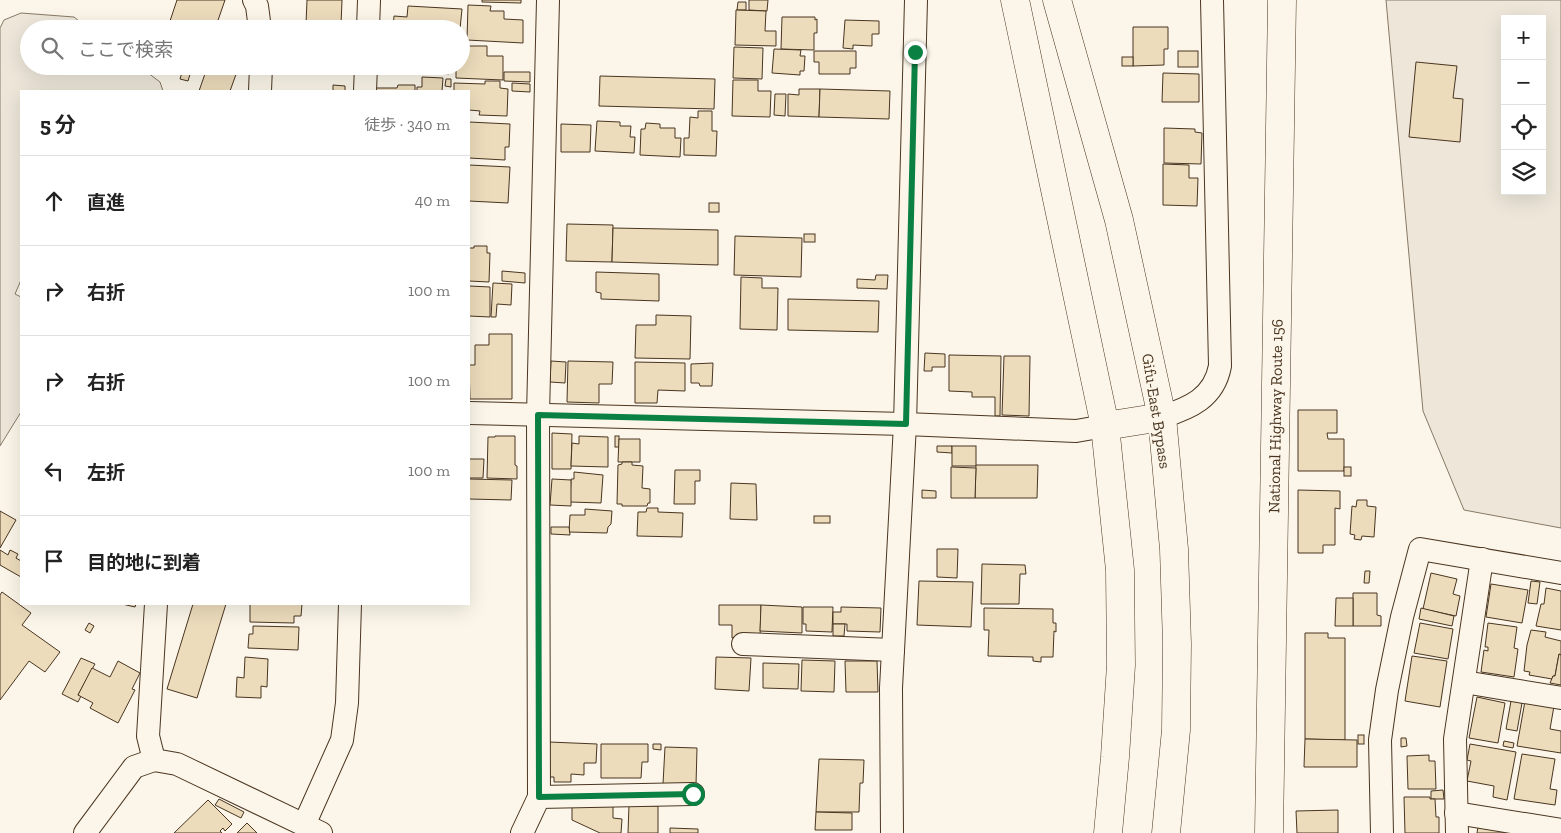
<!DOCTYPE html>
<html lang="ja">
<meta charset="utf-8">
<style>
:root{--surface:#fff;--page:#f2f2f2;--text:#222;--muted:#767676;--line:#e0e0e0}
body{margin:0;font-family:"Zilla Slab","Noto Sans JP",serif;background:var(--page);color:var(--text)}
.controls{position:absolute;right:15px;top:15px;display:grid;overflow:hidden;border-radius:0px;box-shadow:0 5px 20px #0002}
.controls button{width:45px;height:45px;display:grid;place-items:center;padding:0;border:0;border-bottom:1px solid var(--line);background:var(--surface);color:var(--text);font:25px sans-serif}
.stop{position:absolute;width:15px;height:15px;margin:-11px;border:4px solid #0b8043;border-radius:50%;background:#fff}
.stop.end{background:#0b8043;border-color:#fff;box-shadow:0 1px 5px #0008}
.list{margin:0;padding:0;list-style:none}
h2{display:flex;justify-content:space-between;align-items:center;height:65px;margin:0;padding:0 20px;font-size:21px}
h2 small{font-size:16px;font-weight:400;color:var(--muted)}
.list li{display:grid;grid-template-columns:32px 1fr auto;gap:15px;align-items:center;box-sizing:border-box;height:90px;padding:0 20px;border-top:1px solid var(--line)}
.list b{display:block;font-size:19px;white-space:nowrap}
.list em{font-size:16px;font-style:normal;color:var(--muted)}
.icon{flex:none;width:28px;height:28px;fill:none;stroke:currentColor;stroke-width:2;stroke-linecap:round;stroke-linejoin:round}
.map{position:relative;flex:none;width:1561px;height:833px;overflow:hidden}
.search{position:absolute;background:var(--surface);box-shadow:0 5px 20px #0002;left:20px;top:20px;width:450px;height:55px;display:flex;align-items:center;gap:12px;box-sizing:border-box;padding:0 18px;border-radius:28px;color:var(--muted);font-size:19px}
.panel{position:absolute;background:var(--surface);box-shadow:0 5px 20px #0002;left:20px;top:90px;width:450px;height:515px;border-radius:0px}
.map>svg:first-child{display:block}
</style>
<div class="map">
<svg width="1561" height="833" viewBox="0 0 1561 833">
<rect width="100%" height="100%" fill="#fbf6e9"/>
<g fill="#ede6d9" stroke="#887966" fill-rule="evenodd">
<path d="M1386,0H1561V528L1464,510L1423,411ZM1505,19H1542V191H1505Z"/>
<path d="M21,13L74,17L89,29H29V66H139L160,82L163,91H21V280L15,294L21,297V412L0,446V28L4,20Z"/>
</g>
<g fill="#ecdcbc" stroke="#4a3520">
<path d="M177,0H225L215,29H182L169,24Z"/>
<path d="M307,0H342L341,25L306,24Z"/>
<path d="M482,0H521V3L482,2Z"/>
<path d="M749,0H768L767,11L749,10Z"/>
<path d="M738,2H746V10H737Z"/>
<path d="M468,5L491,6L490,11H504V19L523,20V43L467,40Z"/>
<path d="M408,6L462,9L460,29L393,28L394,16L407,17Z"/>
<path d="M736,10L766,11L765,31H776V46L735,45Z"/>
<path d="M782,17H815V20L817,19V33H814V50L781,49Z"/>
<path d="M845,20L879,21V34H872V46L853,45V49L843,48Z"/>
<path d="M156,24L165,29H153Z"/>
<path d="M1133,27H1168V49H1164V65L1133,66Z"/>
<path d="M461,46H487V56H503V80L456,78V66H461Z"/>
<path d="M734,47L763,48L762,79L733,78Z"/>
<path d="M774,49L801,50L800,56H805L804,71H800V75L772,73Z"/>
<path d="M814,51H856V68H850V74H819V62H814Z"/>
<rect x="1178" y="51" width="20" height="16"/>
<rect x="1122" y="57" width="11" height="9"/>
<path d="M1416,62L1457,66L1453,98L1463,99L1460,142L1409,137Z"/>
<path d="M202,66H239L230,91H199L207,68Z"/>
<path d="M417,66H449V74L421,73L422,66Z"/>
<path d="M183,69L191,71L188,81L180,79Z"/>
<path d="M504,72H530V82L504,81Z"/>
<path d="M1163,73L1199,74V102H1162Z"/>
<path d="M600,76L715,79L714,109L599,106Z"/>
<path d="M422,77L443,78L442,91H417V87H422Z"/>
<path d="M446,79H451V87L445,86Z"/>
<path d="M733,80H758V91H771L770,117L732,116Z"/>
<path d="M485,81H500V88L508,89L507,116L479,115L480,111L469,110V91H454V83L485,84Z"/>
<path d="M512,83L530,84V92L512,91Z"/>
<path d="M333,85L345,86V91H333Z"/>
<path d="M398,85H415V91H375V88H397Z"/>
<path d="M799,89H820L819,117L788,116V94L799,95Z"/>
<path d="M820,89L890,91L889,119L819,117Z"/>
<path d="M775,94H786L785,116L774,115Z"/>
<path d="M698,111H712V131H717L716,156L684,155V138H689L690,117L698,118Z"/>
<path d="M597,121L620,122V126H631L630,137H635L634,153L595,151Z"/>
<path d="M469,122L510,124L509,147H505V160L469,158Z"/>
<path d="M646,123L660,124V128H675V138H681L680,157L640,155L641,129H645Z"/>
<path d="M561,124L591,125L590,152H561Z"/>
<path d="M1164,128L1195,129V132L1202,133L1201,164L1164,163Z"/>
<path d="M1163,164L1189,165V178H1198L1197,206L1163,205Z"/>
<path d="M469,165L510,167L508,203L469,201Z"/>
<rect x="709" y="203" width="10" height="9"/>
<path d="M567,224L613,225L612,262L566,261Z"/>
<path d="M613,228L718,230V265L612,262Z"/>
<rect x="804" y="234" width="11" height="8"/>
<path d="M735,236L802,238L801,277L734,275Z"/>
<path d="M474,246H487V253H490L489,282L469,281V248H474Z"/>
<path d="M502,271L525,273V283L502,281Z"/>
<path d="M596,272L659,274V301L601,299V293L596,292Z"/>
<path d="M876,275H888L887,289L857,288V279L875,280Z"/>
<path d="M741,277L762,278V288H778L777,330L740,329Z"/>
<path d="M493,283L512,284L511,305L497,304L496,317H491Z"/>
<path d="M469,286L490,287V317L469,316Z"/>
<path d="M788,299L879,301L878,332L788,330Z"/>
<path d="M656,315L691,316L690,359L635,358L636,325H656Z"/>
<path d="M489,334H512V399H470L469,365H475V345H489Z"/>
<path d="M925,353L945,354V367H932V371H924Z"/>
<path d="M949,355L1001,356L1000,416H995V397H972V392L949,391Z"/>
<path d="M1004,356H1030L1029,416L1002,415Z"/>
<path d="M551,361L566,362L565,383L550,382Z"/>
<path d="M568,361L613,362L612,384H599V403L567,402Z"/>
<path d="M635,362L685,363V391L658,390L657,403H635Z"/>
<path d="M713,363L712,386H700L699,383H691V364Z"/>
<path d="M1298,410H1337V433H1327L1328,439H1344V471H1298Z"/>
<path d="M552,433L572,434L571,469H552Z"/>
<path d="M495,436H515V465L517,466V479L487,478L488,437H495Z"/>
<path d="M579,436L608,437V467L571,466L572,443L579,444Z"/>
<rect x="615" y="436" width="4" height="11"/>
<path d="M619,439H640V462H618Z"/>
<path d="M937,446H952V453L937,452Z"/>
<rect x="952" y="446" width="24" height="20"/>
<path d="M469,459H484L483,478H469Z"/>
<path d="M622,462H632V465L643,466L642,488L650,489V503H648L647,506H622V504H617L618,465L622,464Z"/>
<path d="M976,465H1038L1037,498H975Z"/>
<path d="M951,467L976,468L975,498H951Z"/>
<rect x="1344" y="467" width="7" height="9"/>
<path d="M675,470H700V481H695V504H674Z"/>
<path d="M574,472L603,475L601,503L570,502L571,479H574Z"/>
<path d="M469,479L512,480L511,500L469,499Z"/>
<path d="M552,479L571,480V506L550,505Z"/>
<path d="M731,483L756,484L757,520L730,519Z"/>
<path d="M922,490L936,491V498H922Z"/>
<path d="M1298,490L1340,491V509L1335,508V545H1323V553H1298Z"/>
<path d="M1357,500H1367V506L1376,507L1374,537L1362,536L1361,540L1354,539L1355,535L1350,534L1352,506L1356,507Z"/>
<path d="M647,508H658V512L683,513L682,537L637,536L638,512H646Z"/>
<path d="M585,509L612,511L611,524L608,527L607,533L569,532L570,515H585Z"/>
<path d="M0,511L16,520L0,548Z"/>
<rect x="814" y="516" width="16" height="7"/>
<path d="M551,527H569L570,535L551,534Z"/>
<path d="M937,549H958L957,578L937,577Z"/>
<path d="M0,550L8,555L10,550L18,554L16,558L21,561V577L0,565Z"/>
<path d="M982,564L1025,565L1026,574H1020L1019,604H981Z"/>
<path d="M1365,571H1370L1369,583H1364Z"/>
<path d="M1431,573L1457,579L1453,594L1460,596L1456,616L1423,609Z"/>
<path d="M919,581L973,582L971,627L917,625Z"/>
<path d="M1531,581L1540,582L1537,604L1528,603Z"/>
<path d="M1491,584L1528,590L1522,623L1486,617Z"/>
<path d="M1546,588L1561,591V630L1536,626L1541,604H1544Z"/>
<path d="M2,592L31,613L22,625L60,652L45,672L29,661L0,700V595Z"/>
<path d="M1353,593H1377V615L1381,616V626H1353Z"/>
<path d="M1336,598H1353V626H1335Z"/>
<path d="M122,604H136L135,607Z"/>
<path d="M193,604H226L197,698L167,689Z"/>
<path d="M250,604H302L301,616H294V623L250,622Z"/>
<path d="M719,605H761L760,638H732V625H719Z"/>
<path d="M761,605L802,607V633L760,631Z"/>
<path d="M803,607H833L832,632L806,631V624H803Z"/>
<path d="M841,607L881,608L880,632L847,631V624H833V612H841Z"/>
<path d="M984,608L1053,609V623H1056V632L1054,631L1053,657H1041V662L1033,661V657L988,656L989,630H984Z"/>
<path d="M1421,608L1454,616L1452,626L1419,619Z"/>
<path d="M89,623L94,626L90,633L85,630Z"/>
<path d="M1420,623L1453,629L1448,659L1414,653Z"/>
<path d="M1488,623L1517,627L1514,648L1518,649L1514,677L1481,672L1484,650L1488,651V647H1485Z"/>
<path d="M833,624H845L844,636H833Z"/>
<path d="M253,626L299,627L298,650L248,648L249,634H253Z"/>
<path d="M1531,630L1546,632L1545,637L1561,641V655L1559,654L1555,676H1553L1552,679L1529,675L1530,672L1524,671L1527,645Z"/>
<path d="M1305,633H1328V638H1345V740L1305,739Z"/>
<path d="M1559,654L1561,655V685L1550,683L1553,676H1555Z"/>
<path d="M1412,656L1447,661L1440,707L1405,701Z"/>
<path d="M245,657L268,659L267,687L261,686V698L236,697L237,677L244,678Z"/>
<path d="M716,657L751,658L749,691L715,689Z"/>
<path d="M81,658L95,664L78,695L81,696L78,702L62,694Z"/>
<path d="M802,660L835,661L834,692L801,691Z"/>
<path d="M118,661L140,673L132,689L135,690L118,723L90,708L93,703L78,695L92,668L110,677Z"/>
<path d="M845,661H877L878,692H846Z"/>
<path d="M763,663L799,664L798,689L763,688Z"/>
<path d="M1477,697L1505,703L1498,743L1469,738Z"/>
<path d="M1511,701L1522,703L1517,731L1506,729Z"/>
<path d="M1525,701L1554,706L1550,729L1561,731V753L1517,746Z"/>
<rect x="1358" y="735" width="6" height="9"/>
<path d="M1401,738H1406L1407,746L1401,747Z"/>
<path d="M1305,739L1357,740V767H1304Z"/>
<path d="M1504,741L1514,743L1513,748L1503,746Z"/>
<path d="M549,742L597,744L596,763H584V775L571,774V782H554V777H548Z"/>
<path d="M601,744H648V762H642L641,778H601Z"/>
<path d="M653,744H661V750L653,749Z"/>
<path d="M1470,744L1516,752L1507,800L1493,797L1494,786L1467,781L1471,761L1467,760Z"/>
<path d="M665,747L697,748L696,785L663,784Z"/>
<path d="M1522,754L1555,759L1550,789L1557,790L1555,805L1514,799Z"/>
<path d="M1429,755V761H1435L1436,789H1408L1407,756Z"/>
<path d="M819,759L864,760L863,783H860L859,812H816Z"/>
<path d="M1443,790L1444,799H1431V791Z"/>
<path d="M1404,797H1430V799H1435L1436,817H1439V833H1405Z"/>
<path d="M219,799L244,812L241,818L215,805Z"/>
<path d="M208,800L232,824L225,831L223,828L220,831L222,833H174Z"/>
<path d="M572,804L613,805V818L622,819L621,833H600L572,820Z"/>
<path d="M629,805L658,806V833H628Z"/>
<path d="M1338,810V833H1297L1296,811Z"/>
<path d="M816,812L852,813V830H815Z"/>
<path d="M1479,821L1504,825L1503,833H1477Z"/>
<path d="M247,823L257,833H237Z"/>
<path d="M670,828L698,829V833H670Z"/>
</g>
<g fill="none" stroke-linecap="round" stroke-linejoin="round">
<g stroke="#4a3520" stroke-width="24">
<g id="street">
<path d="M254,0L257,6L260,29"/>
<path d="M368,29L369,0"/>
<path d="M260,91L261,66"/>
<path d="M365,91L366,66"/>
<path d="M469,413L905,424L1076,431L1105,426"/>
<path d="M1162,417C1190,408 1214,398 1220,366L1212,0"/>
<path d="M743,644L893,650"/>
<path d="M1464,682L1561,698"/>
<path d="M154,760L148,736L156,604"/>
<path d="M539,797L693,794"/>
<path d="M1456,813L1561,830"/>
<path d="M304,825L342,740L347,703L350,604"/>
<path d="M85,833L134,767L154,760L177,764L321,833"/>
<path d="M522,833L539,797L538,415L548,0"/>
<path d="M892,833L891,688L905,424L916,0"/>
<path d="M1382,833L1380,740L1387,690L1402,617L1420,549L1561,573"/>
<path d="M1457,833L1455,739L1482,559"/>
</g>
</g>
<g stroke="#4a3520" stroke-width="29">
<g id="highway">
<path d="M1015,0L1105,426L1120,570L1121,665L1115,757L1108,833"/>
<path d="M1057,0L1119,220L1162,417L1174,549L1177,644L1176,730L1166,833"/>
<path d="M1105,426L1162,417"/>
<path d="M1269,833L1282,0"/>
</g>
</g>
<use href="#street" stroke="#fbf6e9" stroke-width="22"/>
<use href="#highway" stroke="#fbf6e9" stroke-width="28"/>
</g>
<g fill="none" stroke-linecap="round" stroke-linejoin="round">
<path stroke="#0b8043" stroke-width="6" d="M693,794L539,797L538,415L906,424L915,52"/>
</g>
<g text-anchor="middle" stroke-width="4" stroke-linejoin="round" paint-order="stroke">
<g font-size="16" fill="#4a3520" stroke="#fbf6e9">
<text transform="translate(1157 411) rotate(81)" y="6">Gifu-East Bypass</text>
<text transform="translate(1275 416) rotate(-89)" y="6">National Highway Route 156</text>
</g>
</g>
</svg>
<div class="controls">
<button>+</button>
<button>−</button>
<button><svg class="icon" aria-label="locate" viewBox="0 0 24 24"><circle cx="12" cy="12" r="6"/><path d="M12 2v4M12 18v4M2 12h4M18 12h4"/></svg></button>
<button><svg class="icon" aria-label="layers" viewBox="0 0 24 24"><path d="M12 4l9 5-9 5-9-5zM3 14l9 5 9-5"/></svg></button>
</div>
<div class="stop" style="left:693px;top:794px"></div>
<div class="stop end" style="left:915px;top:52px"></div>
<div class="search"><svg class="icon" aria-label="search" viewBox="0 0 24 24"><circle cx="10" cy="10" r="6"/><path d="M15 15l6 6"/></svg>ここで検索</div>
<section class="panel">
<h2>5 分<small>徒歩 · 340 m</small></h2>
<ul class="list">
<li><svg class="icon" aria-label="ahead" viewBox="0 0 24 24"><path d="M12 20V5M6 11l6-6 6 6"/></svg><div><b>直進</b></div><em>40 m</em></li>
<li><svg class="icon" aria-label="right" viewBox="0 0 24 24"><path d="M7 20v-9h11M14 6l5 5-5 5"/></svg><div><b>右折</b></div><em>100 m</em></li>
<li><svg class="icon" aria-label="right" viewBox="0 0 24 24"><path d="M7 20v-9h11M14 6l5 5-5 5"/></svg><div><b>右折</b></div><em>100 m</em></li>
<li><svg class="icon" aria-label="left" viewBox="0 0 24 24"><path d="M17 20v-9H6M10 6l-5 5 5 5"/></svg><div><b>左折</b></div><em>100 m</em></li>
<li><svg class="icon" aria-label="arrive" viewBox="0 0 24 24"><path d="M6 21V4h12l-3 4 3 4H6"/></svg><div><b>目的地に到着</b></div></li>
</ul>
</section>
</div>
